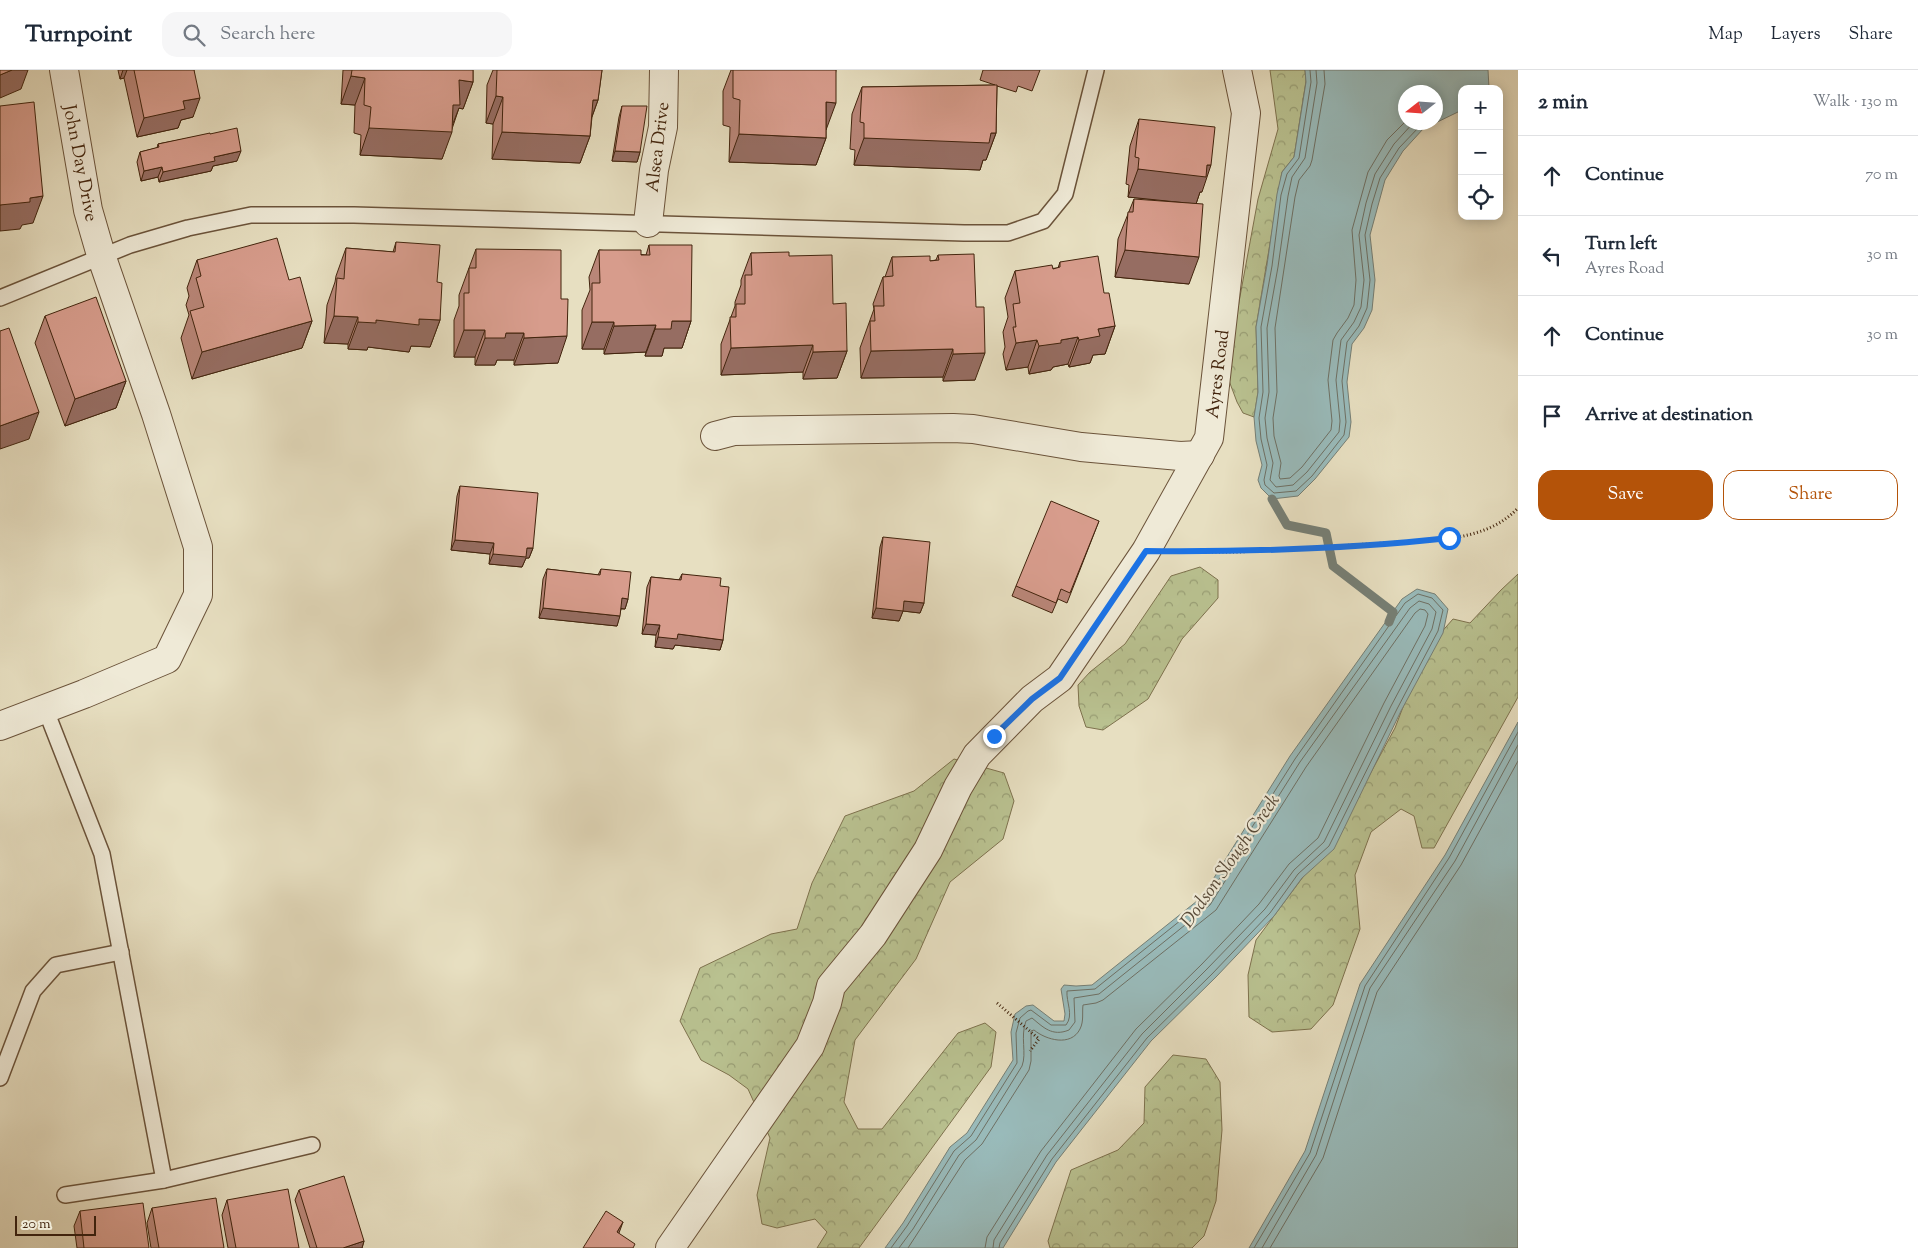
<!DOCTYPE html>
<meta charset="utf-8">
<style>
:root{--surface:#fff;--page:#f6f6f7;--text:#1f2937;--muted:#747a83;--line:#e0e1e3;--accent:#b45309}
body{margin:0;font-family:"Sorts Mill Goudy",serif;background:var(--page);color:var(--text)}
.controls{position:absolute;right:15px;top:15px;display:grid;overflow:hidden;border-radius:10px;box-shadow:0 2px 12px #0003}
.controls button{width:45px;height:45px;display:grid;place-items:center;padding:0;border:0;border-bottom:1px solid var(--line);background:var(--surface);color:var(--text);font:25px sans-serif}
.compass{position:absolute;left:1398px;top:15px;width:45px;height:45px;border-radius:50%;background:var(--surface);box-shadow:0 2px 12px #0003;rotate:253deg}
.scale{position:absolute;left:15px;bottom:12px;width:81px;box-sizing:border-box;padding-left:5px;border:2px solid #42240d;border-top:0;font-size:14px;line-height:18px;white-space:nowrap;color:#42240d;-webkit-text-stroke:4px #efead7;paint-order:stroke}
.stop{position:absolute;width:15px;height:15px;margin:-11px;border:4px solid #1a73e8;border-radius:50%;background:#fff}
.stop.end{background:#1a73e8;border-color:#fff;box-shadow:0 1px 5px #0008}
.list{margin:0;padding:0;list-style:none}
h2{display:flex;justify-content:space-between;align-items:center;height:65px;margin:0;padding:0 20px;font-size:21px}
h2 small{font-size:16px;font-weight:400;color:var(--muted)}
.list li{display:grid;grid-template-columns:32px 1fr auto;gap:15px;align-items:center;box-sizing:border-box;height:80px;padding:0 20px;border-top:1px solid var(--line)}
.list b{display:block;font-size:19px;white-space:nowrap}
.list p{margin:0;font-size:16px;white-space:nowrap;color:var(--muted)}
.list em{font-size:16px;font-style:normal;color:var(--muted)}
.actions{display:flex;gap:10px;padding:15px 20px}
.actions a{flex:1;padding:11px 0;border:1px solid var(--accent);border-radius:15px;text-align:center;font-size:18px;color:var(--accent)}
.actions .main{background:var(--accent);color:#fff}
.icon{flex:none;width:28px;height:28px;fill:none;stroke:currentColor;stroke-width:2;stroke-linecap:round;stroke-linejoin:round}
.map{position:relative;flex:none;width:1518px;height:1178px;overflow:hidden}
header{display:flex;align-items:center;gap:30px;box-sizing:border-box;height:70px;padding:0 25px;background:var(--surface);border-bottom:1px solid var(--line)}
header strong{font-size:24px}
nav{display:flex;gap:28px;margin-inline-start:auto;font-size:18px}
.search{width:350px;height:45px;background:var(--page);display:flex;align-items:center;gap:12px;box-sizing:border-box;padding:0 18px;border-radius:15px;color:var(--muted);font-size:19px}
main{display:flex}
aside{flex:1;background:var(--surface)}
.map>svg:first-child{display:block}
</style>
<header>
<strong>Turnpoint</strong>
<div class="search"><svg class="icon" aria-label="search" viewBox="0 0 24 24"><circle cx="10" cy="10" r="6"/><path d="M15 15l6 6"/></svg>Search here</div>
<nav><a>Map</a><a>Layers</a><a>Share</a></nav>
</header>
<main>
<div class="map">
<svg width="1518" height="1178" viewBox="0 0 1518 1178">
<defs>
<pattern id="forest-crowns" width="20" height="18" patternUnits="userSpaceOnUse" patternTransform="scale(1.25)"><rect width="20" height="18" fill="#b9c190"/><path d="M2 6a3 3 0 1 1 6 0M12 15a3 3 0 1 1 6 0" fill="none" stroke="#989d74"/></pattern>
</defs>
<rect width="100%" height="100%" fill="#e7dfc1"/>
<filter id="stains"><feTurbulence type="fractalNoise" baseFrequency=".004" numOctaves="4"/><feColorMatrix values="0 0 0 0 .2 0 0 0 0 .09 0 0 0 0 .02 0 0 0 .5 -.17"/></filter>
<radialGradient id="worn" r=".72"><stop offset=".6" stop-color="#630" stop-opacity="0"/><stop offset="1" stop-color="#630" stop-opacity=".3"/></radialGradient>
<g fill="url(#forest-crowns)" stroke="#7e724e">
<path d="M1270,0H1305L1306,11L1294,87L1282,102L1256,257L1258,322L1254,347L1243,343L1237,332L1228,308L1239,232L1258,129L1278,59Z"/>
<path d="M1200,497L1218,510V528L1182,569L1148,629L1103,660L1086,657L1079,636L1078,615L1090,602L1125,574L1171,506Z"/>
<path d="M1518,504V627L1434,778H1422L1414,746L1401,739L1371,762L1355,805L1360,859L1333,935L1311,959L1272,962L1249,947L1248,905L1256,870L1344,752L1395,658L1424,582L1453,549L1470,553L1501,520Z"/>
<path d="M954,689L1004,703L1014,731L1003,769L950,812L916,889L855,970L844,1032L858,1059H882L958,963L985,953L996,962L991,997L859,1178H817L827,1162L815,1149L777,1158L762,1154L757,1125L770,1068L748,1019L729,1005L701,990L680,951L700,898L771,864L797,859L812,813L845,746L914,721Z"/>
<path d="M1173,985L1206,989L1220,1012L1222,1060L1216,1131L1204,1166L1192,1178H1050L1048,1171L1071,1100L1118,1080L1144,1053L1145,1017Z"/>
</g>
<g fill="#9bb" stroke="#767f75" fill-rule="evenodd">
<path d="M1305,0H1488L1489,18L1462,19V40L1423,59L1403,81L1385,110L1370,165L1375,210L1372,240L1364,258L1352,274L1347,312L1351,352L1349,367L1315,409L1298,426L1272,429L1261,418L1258,410L1262,395L1256,371L1254,347L1258,322L1256,257L1267,195L1277,124L1282,102L1294,87L1306,12ZM1406,22H1436V52H1406Z"/>
<path d="M1417,519L1435,524L1448,539L1443,563L1401,641L1334,779L1302,808L1274,846L1216,907L1151,971L1056,1092L1003,1178H885L903,1153L950,1077L967,1063L1013,990L1011,962L1015,944L1026,936L1033,935L1054,951H1064L1065,944L1061,919L1064,915L1076,916L1092,915L1202,827L1290,686L1402,529Z"/>
<path d="M1518,652V1178H1249L1305,1081L1360,914L1445,785Z"/>
</g>
<g fill="none" stroke-linecap="round" stroke-linejoin="round">
<g stroke="#6e7064" stroke-width="1">
<path d="M1310,0L1311,12L1299,88L1287,104L1281,125L1272,196L1261,257L1263,322L1259,348L1261,369L1267,395L1264,410L1265,415L1274,423L1296,421L1312,406L1344,365L1346,352L1342,311L1347,272L1359,256L1367,238L1370,210L1365,165L1372,134L1380,108L1399,78L1420,56L1426,52"/>
<path d="M1316,0L1317,13L1305,88L1292,107L1288,126L1278,197L1267,258L1269,322L1265,348L1267,368L1273,393L1270,410L1276,417L1293,415L1307,402L1339,362L1340,351L1336,310L1341,270L1354,252L1361,237L1364,210L1359,165L1366,133L1375,104L1394,74L1414,52"/>
<path d="M1324,0L1325,14L1312,90L1310,96L1299,110L1295,127L1275,258L1277,322L1273,348L1274,366L1281,393L1279,406L1280,409L1290,408L1302,397L1331,360L1332,351L1328,310L1333,270L1337,263L1348,248L1354,235L1356,210L1352,160L1368,102L1387,70L1406,51"/>
<path d="M891,1178L907,1156L954,1081L971,1066L1017,993L1016,963L1020,948L1028,941L1031,940L1051,955H1066C1074,945 1066,932 1067,921L1095,919L1206,830L1295,689L1405,533L1418,524L1432,528L1443,540L1438,561L1397,639L1329,776L1298,804L1270,843L1212,904L1147,968L1052,1089L1000,1173L999,1178"/>
<path d="M899,1178L913,1159L959,1085L976,1070L1022,996C1027,983 1020,967 1026,951L1032,948C1043,957 1052,967 1069,960L1075,952L1074,928L1099,924L1210,835L1300,692L1410,538L1419,531L1429,534L1436,542L1432,559L1391,636L1324,772L1294,800L1265,839L1207,899L1142,964L1047,1085L994,1170L993,1178"/>
<path d="M908,1178L965,1090L982,1074L1029,1000L1031,991V961L1034,960C1046,970 1071,977 1080,959C1084,951 1082,943 1083,935L1096,933L1103,930L1216,840L1306,697L1415,543L1420,539L1425,540L1428,544L1425,556L1384,633L1318,768L1289,794L1259,834L1202,894L1136,959L1041,1081L987,1167L985,1178"/>
<path d="M1254,1178L1310,1083L1365,916L1449,788L1518,662"/>
<path d="M1262,1178L1316,1085L1370,918L1455,791L1518,675"/>
<path d="M1270,1178L1323,1088L1377,922L1461,795L1518,691"/>
</g>
<path stroke="#767f75" stroke-width="9" d="M1272,429L1287,455L1326,463L1333,496L1393,542L1389,552"/>
<g stroke="#6b533a" stroke-width="18">
<g id="lane">
<path d="M0,228L130,175L188,158L251,145H354L964,163H1008L1043,151L1065,124L1096,0"/>
<path d="M45,638L102,784L164,1110"/>
<path d="M0,1008L33,921L56,895L121,882"/>
<path d="M65,1125L164,1110L312,1075"/>
</g>
</g>
<g stroke="#6b533a" stroke-width="30">
<g id="street">
<path d="M648,153L654,100L663,57L664,0"/>
<path d="M715,366L734,361L953,358L973,359L1081,377L1180,386L1200,385"/>
<path d="M0,656L84,624L167,589L198,525V477L156,344L101,185L88,140L64,0"/>
<path d="M670,1178L810,976L827,933L831,916L873,865L928,780L958,717L977,685L1032,629L1060,608L1146,481L1209,368L1246,43L1237,0"/>
</g>
</g>
<g stroke="#42240d" stroke-width="3" stroke-dasharray="1 2.5" stroke-linecap="butt">
<path d="M1177,482H1239L1449,469C1476,464 1499,458 1518,438"/>
<path d="M997,933L1039,969L1030,981"/>
</g>
<use href="#lane" stroke="#efead7" stroke-width="15"/>
<use href="#street" stroke="#efead7" stroke-width="28"/>
</g>
<g fill="#b98678" stroke="#42240d">
<path d="M118,0H194L193,47L181,50L178,58L137,67L124,8L120,9Z"/>
<path d="M343,0H473V12L463,39L459,38L442,89L360,85L361,65L354,63L355,35L341,34Z"/>
<path d="M493,0H602L598,30L592,47L590,66L580,93L492,89L493,54L486,53L487,15Z"/>
<path d="M731,0H836L826,59V68L816,95L729,92L730,57L723,55V21Z"/>
<path d="M983,0H1040L1032,21L1018,16L1016,22L997,16L996,63L986,90H983L980,100L854,95L855,80L850,79L852,44L862,17L995,15L980,10Z"/>
<path d="M622,36L640,82L637,92L612,91L619,47Z"/>
<path d="M1139,49L1202,122H1200L1196,134L1128,127L1129,115L1126,114L1130,76Z"/>
<path d="M210,64L237,91L213,96L211,101L159,112L158,107L141,111L137,92L140,82L157,78L158,74Z"/>
<path d="M1134,129L1189,214L1115,207L1118,169Z"/>
<path d="M396,172L437,212L440,250L430,277L411,276L409,282L368,277L367,280L348,279V274L324,273L327,235L335,212L336,206L346,178L393,182Z"/>
<path d="M649,175L691,251L682,278H664L662,286H645L646,282L604,284V279H582V240L590,220L589,207L599,180L646,185Z"/>
<path d="M476,179L558,293L514,295V290H497L495,295H475V287H454V250L459,236V225Z"/>
<path d="M751,183L789,186L833,234L847,281L837,308L803,309V302L721,305V274L735,236V232L741,215V210Z"/>
<path d="M938,185L975,310L943,311V307L861,308L860,278L874,239L873,234L883,207H885L892,187L930,191L936,190Z"/>
<path d="M197,190L289,210L312,251L302,278L192,309L181,268L189,245L186,235L189,226L187,218Z"/>
<path d="M1060,192L1104,223L1115,256L1105,284L1093,285L1090,293L1069,297L1068,294L1053,297L1051,300L1029,304L1028,297L1006,300L1003,284L1005,277L1003,262L1008,247L1005,228L1015,201L1058,198Z"/>
<path d="M45,246L126,311L116,338L65,356L35,273Z"/>
<path d="M460,416L533,478L529,488H526L522,497L489,494L490,484L451,480L457,426Z"/>
<path d="M1099,451L1067,533L1058,529L1052,543L1012,526L1016,516Z"/>
<path d="M883,467L924,533L920,543L903,541L899,551L872,548L880,477Z"/>
<path d="M547,499L598,505L601,499L628,529L625,539H621L617,556L539,548L543,509Z"/>
<path d="M682,504L720,516L723,570L720,580L675,575L673,579L655,577L656,565L642,564L647,517L651,507L679,510Z"/>
<path d="M299,1120L364,1171L362,1178H310L295,1130Z"/>
<path d="M227,1130L299,1178H228L222,1145Z"/>
<path d="M152,1138L224,1178H151L147,1153Z"/>
<path d="M80,1141L149,1178H77L74,1156Z"/>
</g>
<g fill="#966d62" stroke="#42240d">
<path d="M12,0H28L21,19L0,28V5Z"/>
<path d="M123,0H127L124,8L120,9Z"/>
<path d="M351,6L365,8L355,35L341,34Z"/>
<path d="M459,10L473,12L463,39L459,38L450,61L452,62L442,89L360,85L369,58Z"/>
<path d="M496,26L503,27L493,54L486,53Z"/>
<path d="M200,28L193,47L181,50L178,58L137,67L144,48L183,31Z"/>
<path d="M593,30H598L588,57Z"/>
<path d="M826,32L836,33L826,60Z"/>
<path d="M502,62L590,66L580,93L492,89Z"/>
<path d="M991,63H996L986,90H983L980,100L854,95L864,68Z"/>
<path d="M739,64L826,68L816,95L729,92Z"/>
<path d="M241,81L237,91L213,96L211,101L159,112L163,102L214,87Z"/>
<path d="M615,81L640,82L637,92L612,91Z"/>
<path d="M1207,95H1211L1202,122H1200L1196,134L1128,127L1138,99Z"/>
<path d="M162,97L158,107L141,111L144,101Z"/>
<path d="M43,126L33,153L22,155L20,159L0,161V135L30,128Z"/>
<path d="M1125,180L1199,187L1189,214L1115,207Z"/>
<path d="M334,246L358,247L348,274L324,273Z"/>
<path d="M419,249L440,250L430,277L411,276L409,282L368,277L367,280L348,279L358,252L376,250Z"/>
<path d="M312,251L302,278L192,309L202,282Z"/>
<path d="M672,251H691L682,278H664L662,286H645L655,259Z"/>
<path d="M592,252H614L604,279H582Z"/>
<path d="M656,255L646,282L604,284L614,256Z"/>
<path d="M1115,256L1105,284L1093,285L1090,293L1069,297L1079,270L1098,259Z"/>
<path d="M464,260H485L475,287H454Z"/>
<path d="M506,263H524L514,290H497L495,295H475L485,268Z"/>
<path d="M567,266L558,293L514,295L524,268Z"/>
<path d="M1078,267L1068,294L1053,297L1051,300L1029,304L1039,276L1061,270Z"/>
<path d="M1037,270L1028,297L1006,300L1016,273Z"/>
<path d="M813,275L803,302L721,305L731,278Z"/>
<path d="M953,279L943,307L861,308L871,281Z"/>
<path d="M847,281L837,308L803,309L813,282Z"/>
<path d="M985,283L975,310L943,311L953,284Z"/>
<path d="M126,311L116,338L65,356L75,329Z"/>
<path d="M39,342L29,369L0,379V356Z"/>
<path d="M455,470L494,473L490,484L451,480Z"/>
<path d="M527,478H533L529,488H526L522,497L489,494L493,484Z"/>
<path d="M622,528L628,529L625,539L618,538Z"/>
<path d="M904,531L924,533L920,543L903,541L899,551L872,548L876,538Z"/>
<path d="M543,538L620,546L617,556L539,548Z"/>
<path d="M646,554L660,555L656,565L642,564Z"/>
<path d="M678,564L723,570L720,580L675,575L673,579L655,577L658,567Z"/>
<path d="M623,1152L619,1163L613,1172L617,1162Z"/>
<path d="M364,1171L362,1178H343Z"/>
</g>
<g fill="#d79c8c" stroke="#42240d">
<path d="M0,0H12L0,5Z"/>
<path d="M134,0H194L200,28L183,31L185,39L144,48Z"/>
<path d="M352,0H473V12L459,10L460,35H453L452,62L369,58L371,37L364,35L365,8L351,6Z"/>
<path d="M497,0H602L598,30H593L590,66L502,62L503,27L496,26Z"/>
<path d="M733,0H836V33L826,32V68L739,64L740,30L733,28Z"/>
<path d="M997,15L996,63H991L989,73L864,68V53L860,52L862,17Z"/>
<path d="M34,32L43,126L30,128V132L0,135V36Z"/>
<path d="M622,36H647L640,82L615,81Z"/>
<path d="M1139,49L1215,57L1211,95H1207L1206,107L1138,99L1139,88L1135,87Z"/>
<path d="M237,58L241,81L214,87L215,91L163,102L162,97L144,101L140,82L159,77L158,74L210,63V64Z"/>
<path d="M1134,129L1203,134L1199,187L1125,180L1128,142H1133Z"/>
<path d="M277,168L289,210L300,207L312,251L202,282L190,241L204,237L196,208L201,206L197,190Z"/>
<path d="M396,172L440,175L437,212L442,213L440,250L419,249V255L376,250V253L358,252V247L334,246L337,208L344,209L346,178L395,182Z"/>
<path d="M649,175H692L691,251H672L671,259H655L656,255L614,256V252H592V213H600L599,180H641V185H650Z"/>
<path d="M476,179L561,180V229H568L567,266L524,268V263H506L505,268H485V260H464V223H469V198H476Z"/>
<path d="M789,182V186L832,185L833,234L846,233L847,281L813,282V275L731,278L730,247H736V234H745V205H752L751,183Z"/>
<path d="M974,184L976,237H984L985,283L953,284V279L871,281L870,251H875L874,236H884L883,207L893,206L892,187L930,186V191L939,190L938,185Z"/>
<path d="M1098,186L1104,223H1109L1115,256L1098,259L1100,266L1079,270L1078,267L1061,270V273L1039,276L1037,270L1016,273L1013,257H1016L1013,234L1020,233L1015,201L1052,195L1053,199L1060,197V192Z"/>
<path d="M96,227L126,311L75,329L45,246Z"/>
<path d="M9,258L39,342L0,356V261Z"/>
<path d="M460,416L538,423L533,478H527L526,487L493,484L494,473L455,470Z"/>
<path d="M1051,431L1099,451L1070,523L1061,519L1056,533L1016,516Z"/>
<path d="M883,467L930,472L924,533L904,531L903,541L876,538Z"/>
<path d="M547,499L600,505L601,499L631,502L628,529L622,528L620,546L543,538Z"/>
<path d="M682,504L721,508L720,516L729,517L723,570L678,564L677,569L658,567L660,555L646,554L651,507L681,510Z"/>
<path d="M344,1106L364,1171L343,1178H317L299,1120Z"/>
<path d="M288,1119L299,1178H236L227,1130Z"/>
<path d="M216,1128L224,1178H159L152,1138Z"/>
<path d="M143,1133L149,1178H84L80,1141Z"/>
<path d="M606,1141L623,1152L617,1162L635,1174L633,1178H583Z"/>
</g>
<g fill="none" stroke-linecap="round" stroke-linejoin="round">
<path stroke="#1a73e8" stroke-width="6" d="M994,666L1032,629L1060,608L1146,481C1247,482 1348,479 1449,468"/>
</g>
<g text-anchor="middle" stroke-width="4.5" stroke-linejoin="round" paint-order="stroke">
<g font-size="18" fill="#42240d" stroke="#efead7">
<text transform="translate(657 77) rotate(-83)" y="6">Alsea Drive</text>
<text transform="translate(81 93) rotate(79)" y="6">John Day Drive</text>
<text transform="translate(1217 304) rotate(-83)" y="6">Ayres Road</text>
</g>
<g font-size="19" font-style="italic" fill="#584a38" stroke="#efead7">
<text transform="translate(1229 790) rotate(-55)" y="7">Dodson Slough Creek</text>
</g>
</g>
<rect width="100%" height="100%" filter="url(#stains)"/>
<rect width="100%" height="100%" fill="url(#worn)"/>
</svg>
<div class="controls">
<button>+</button>
<button>−</button>
<button><svg class="icon" aria-label="locate" viewBox="0 0 24 24"><circle cx="12" cy="12" r="6"/><path d="M12 2v4M12 18v4M2 12h4M18 12h4"/></svg></button>
</div>
<svg class="compass" viewBox="-18 -18 36 36"><path d="M0-13l5 13h-10z" fill="#e53935"/><path d="M0 13l5-13h-10z" fill="#747a83"/></svg>
<div class="scale">20 m</div>
<div class="stop" style="left:1449px;top:468px"></div>
<div class="stop end" style="left:994px;top:666px"></div>
</div>
<aside>
<h2>2 min<small>Walk · 130 m</small></h2>
<ul class="list">
<li><svg class="icon" aria-label="ahead" viewBox="0 0 24 24"><path d="M12 20V5M6 11l6-6 6 6"/></svg><div><b>Continue</b></div><em>70 m</em></li>
<li><svg class="icon" aria-label="left" viewBox="0 0 24 24"><path d="M17 20v-9H6M10 6l-5 5 5 5"/></svg><div><b>Turn left</b><p>Ayres Road</p></div><em>30 m</em></li>
<li><svg class="icon" aria-label="ahead" viewBox="0 0 24 24"><path d="M12 20V5M6 11l6-6 6 6"/></svg><div><b>Continue</b></div><em>30 m</em></li>
<li><svg class="icon" aria-label="arrive" viewBox="0 0 24 24"><path d="M6 21V4h12l-3 4 3 4H6"/></svg><div><b>Arrive at destination</b></div></li>
</ul>
<div class="actions"><a class="main">Save</a><a>Share</a></div>
</aside>
</main>
